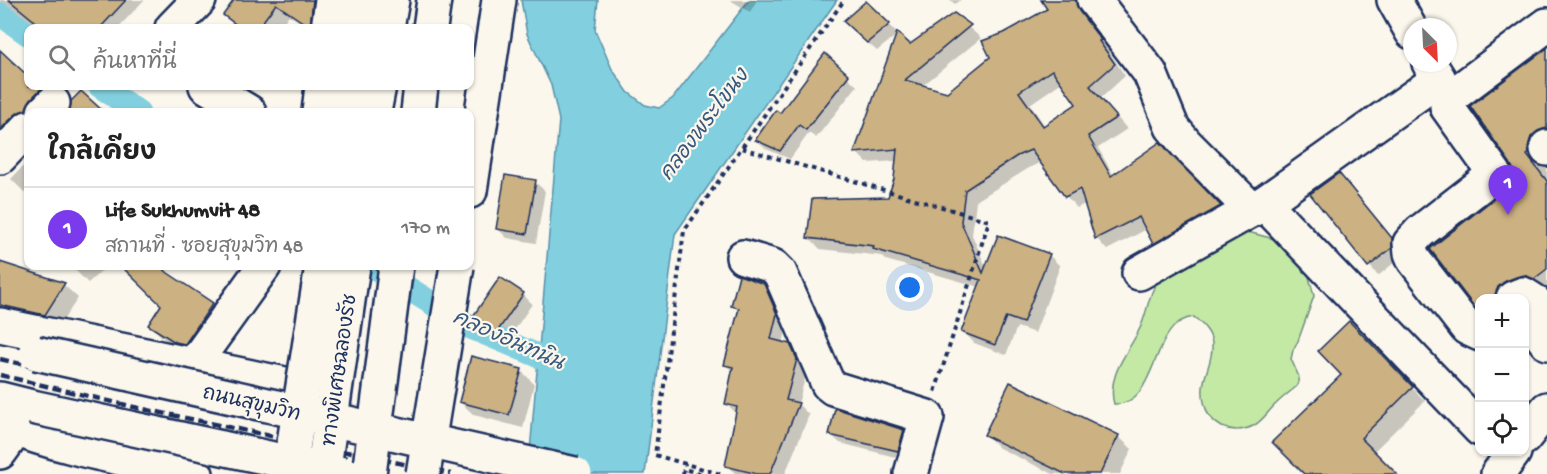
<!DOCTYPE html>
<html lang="th">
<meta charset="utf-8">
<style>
:root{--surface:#fff;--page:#f2f2f2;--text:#222;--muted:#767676;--line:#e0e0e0;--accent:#7c3aed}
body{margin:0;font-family:"Gochi Hand","Playpen Sans Thai",sans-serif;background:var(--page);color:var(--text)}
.controls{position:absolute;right:18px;bottom:18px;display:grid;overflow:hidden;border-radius:12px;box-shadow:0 2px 4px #0004}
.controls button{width:54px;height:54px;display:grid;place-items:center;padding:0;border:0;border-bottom:2px solid var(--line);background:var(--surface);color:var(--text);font:30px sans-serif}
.compass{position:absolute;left:1403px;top:18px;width:54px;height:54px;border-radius:50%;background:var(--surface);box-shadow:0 2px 4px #0004;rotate:156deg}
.you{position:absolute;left:910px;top:288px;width:21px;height:21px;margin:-15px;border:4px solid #fff;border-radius:50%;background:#1a73e8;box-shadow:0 0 0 9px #1a73e833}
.badge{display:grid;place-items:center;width:39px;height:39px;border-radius:50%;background:var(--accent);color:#fff;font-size:20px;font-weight:700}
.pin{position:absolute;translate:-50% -50px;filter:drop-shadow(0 2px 3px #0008)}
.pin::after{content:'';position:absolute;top:32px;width:21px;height:18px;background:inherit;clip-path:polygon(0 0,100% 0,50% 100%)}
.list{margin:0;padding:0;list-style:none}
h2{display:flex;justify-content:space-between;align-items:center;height:78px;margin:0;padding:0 24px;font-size:26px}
h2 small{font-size:20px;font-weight:400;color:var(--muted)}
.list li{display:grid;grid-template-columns:39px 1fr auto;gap:18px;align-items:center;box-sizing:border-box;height:84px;padding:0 24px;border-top:2px solid var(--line)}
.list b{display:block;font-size:22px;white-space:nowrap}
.list p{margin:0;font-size:20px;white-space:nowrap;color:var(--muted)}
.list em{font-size:20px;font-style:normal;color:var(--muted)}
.icon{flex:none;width:33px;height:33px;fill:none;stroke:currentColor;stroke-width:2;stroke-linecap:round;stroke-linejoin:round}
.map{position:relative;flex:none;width:1547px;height:474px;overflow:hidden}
.search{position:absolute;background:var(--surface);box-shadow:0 2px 4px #0004;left:24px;top:24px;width:450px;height:66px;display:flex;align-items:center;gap:15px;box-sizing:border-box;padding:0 21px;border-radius:12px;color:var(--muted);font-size:22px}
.panel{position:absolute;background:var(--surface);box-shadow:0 2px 4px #0004;left:24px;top:108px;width:450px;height:162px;border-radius:12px}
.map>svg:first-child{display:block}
</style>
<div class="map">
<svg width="1547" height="474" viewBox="0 0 1547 474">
<rect width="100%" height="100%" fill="#fbf7ec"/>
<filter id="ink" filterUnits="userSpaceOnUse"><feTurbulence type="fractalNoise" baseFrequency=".0167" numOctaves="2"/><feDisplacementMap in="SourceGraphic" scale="12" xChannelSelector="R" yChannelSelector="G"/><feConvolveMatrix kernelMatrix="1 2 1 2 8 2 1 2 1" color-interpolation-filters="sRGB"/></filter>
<g filter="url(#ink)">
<path fill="#c3e9a4" stroke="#6f8c81" stroke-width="1.5" d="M1248,232L1274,239L1289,249L1307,269L1314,296L1298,341L1293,350L1291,359L1299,377L1297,386C1290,392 1283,397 1276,404C1268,411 1263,421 1253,426C1243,431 1231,431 1222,427C1213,422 1207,415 1205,406C1197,379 1214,366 1212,343C1211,332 1202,324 1194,317C1149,321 1160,406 1114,404C1106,375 1129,352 1140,328C1149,310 1148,287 1165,274C1172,268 1182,264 1189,260C1209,249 1227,239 1248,232Z"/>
<path fill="#82d0df" stroke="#5990ab" stroke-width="1.5" d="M521,0H598L595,30L612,69L628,92L645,105L659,108L673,98L749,0H837L675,234L645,474H528L559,120L551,85L527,34Z"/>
<g fill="#0003" fill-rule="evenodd">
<path d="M0,0H144L118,28H43L35,21L31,25L8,5L5,8L0,4Z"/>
<path d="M235,0H330L323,28H309L289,15L279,28H243L236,23V27L224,15Z"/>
<path d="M730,0H757L750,12Z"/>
<path d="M950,0H961L955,4Z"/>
<path d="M1043,0H1085L1090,24L1111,52L1110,53L1125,76L1101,98L1127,129L1098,148L1114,176L1160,144L1231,218L1165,254L1154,243L1147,229L1107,250L1096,238L1086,203L1077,208L1066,196L1041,162L1029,168L976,201L972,235L987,269L1049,255L1060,266L1035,333L1017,327L1006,355L974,343L963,331L980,287L886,260L882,256L820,249L809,237L889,199L895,179L897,161L867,163L856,152L910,46L954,15L981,38L922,86L947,93L992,57L1005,34L1050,10ZM1062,82L1078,105L1045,126L1030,104Z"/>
<path d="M866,3L898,34L877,51L854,31Z"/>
<path d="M1547,50V298H1480V311L1432,249L1508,190L1514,181Z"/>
<path d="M825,55L857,86L816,138L809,133L790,159L766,149L757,140L780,115Z"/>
<path d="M8,59L28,78V86H37L54,103L0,157V67Z"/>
<path d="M28,157V196L11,179L27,162L25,160Z"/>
<path d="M535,182L545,191L536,243L507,238L498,229Z"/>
<path d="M1348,184L1401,249V257L1378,276L1312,194Z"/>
<path d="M2,264L64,285L78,298L58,328L0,314V265Z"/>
<path d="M71,266H107L88,283Z"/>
<path d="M123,266H171L165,272L212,304L225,317L190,355L163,338L150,325L163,305Z"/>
<path d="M763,285L775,296L787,326L783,344L789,345L801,356L807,371L798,404L809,415L785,474H736L727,465L737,414L727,404L734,373L726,365L739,312L733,305Z"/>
<path d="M523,294L532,304L505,344L482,328L473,319Z"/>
<path d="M1349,323L1425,401L1373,452L1394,474H1306L1343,375Z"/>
<path d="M521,370L534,384L523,428L474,415L460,402Z"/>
<path d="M903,431L913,440L907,460L840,443L830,434Z"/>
<path d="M986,435L1118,436L1132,449L1120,474H1053L999,448Z"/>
</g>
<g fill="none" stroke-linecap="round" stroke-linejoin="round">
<g stroke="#82d0df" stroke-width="24">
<path d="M0,14L28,34"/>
<path d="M100,86L138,112"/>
<path d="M372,266L472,328L539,356L569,366"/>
</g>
</g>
<g fill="#ccb182" stroke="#1b2f5e" stroke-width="1.5" fill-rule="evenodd">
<path d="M9,0H126L100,28H43Z"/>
<path d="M234,0H313L310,27L276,4L258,28H241L223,15Z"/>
<path d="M1041,0H1076L1079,11L1101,40L1099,41L1115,64L1090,86L1117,117L1088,136L1111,176L1160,142L1221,206L1153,244L1139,217L1095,239L1080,189L1065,197L1031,150L1017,156L965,190L961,222L983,273L998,235L1050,254L1023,323L1006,317L995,345L961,332L981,280L873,249L874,246L807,238L812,199L888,197L894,179L897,149L854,153L897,32L910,44L954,13L971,25L905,80L947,92L990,57L982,41L1004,33L1047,9ZM1052,70L1076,104L1043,126L1019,92Z"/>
<path d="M866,1L890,24L867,43L843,21Z"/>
<path d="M1547,48V128L1538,131L1531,137L1528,147L1529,153L1527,155L1547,181V269L1534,279L1524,275L1506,281L1498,287L1495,298H1479V313L1430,249L1506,189L1512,181L1514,171L1510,163L1470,106Z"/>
<path d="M0,50L28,76V86H39L42,88L31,99L26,110L15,115L0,130Z"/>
<path d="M825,53L849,75L806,130L799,125L780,151L755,140L776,110L780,113Z"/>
<path d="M81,91L104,112H69L71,101Z"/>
<path d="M1339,173L1392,238V248L1368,267L1310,194Z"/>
<path d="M505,175L536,180L527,234L496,229Z"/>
<path d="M0,262L65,283L45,315L0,305Z"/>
<path d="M121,266H160L168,273L213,303L185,344L175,342L148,325L161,305Z"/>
<path d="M739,275L764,284L777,314L771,339L790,344L797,359L786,400L799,403L770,474H757L725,466L737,407L725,404L733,367L724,365L739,308L731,306Z"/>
<path d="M500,277L524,293L495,335L471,319Z"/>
<path d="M1349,321L1413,387L1361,438L1397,474H1304L1272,442L1341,375L1318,351Z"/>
<path d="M471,356L522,369L509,415L459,402Z"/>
<path d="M1010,382L1119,435L1100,474H1065L984,435Z"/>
<path d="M835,408L904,430L898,451L829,435Z"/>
</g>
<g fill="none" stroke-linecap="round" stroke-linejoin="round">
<g stroke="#1b2f5e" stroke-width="38">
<g id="minor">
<path d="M1094,0L1150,73L1172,127L1186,144L1252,210"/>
<path d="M1394,0L1412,32"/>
<path d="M172,28L199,0"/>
<path d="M328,28L332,0"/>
<path d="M206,86L249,112"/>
<path d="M44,112L53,103"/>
<path d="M319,112L322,86"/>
<path d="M1547,147V149"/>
<path d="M0,157L28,128"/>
<path d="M1264,203L1480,429"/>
<path d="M743,257L773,266L780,273L828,384L833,388L927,417L911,474"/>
<path d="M1139,273L1264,203L1439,79L1429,63"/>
<path d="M1513,298L1523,294L1534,301L1535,313L1524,322"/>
<path d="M1529,320L1547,343"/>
<path d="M1480,334L1467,328L1414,260L1411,253L1410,243L1420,232L1495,174L1447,107L1448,99L1547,25"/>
<path d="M193,365L264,266"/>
<path d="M1524,438L1547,409"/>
<path d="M0,452L16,430"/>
<path d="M1498,474L1514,452"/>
</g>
</g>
<g stroke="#1b2f5e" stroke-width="38">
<g id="major">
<path d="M0,325L309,389L305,410"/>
<path d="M0,399L32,407"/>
<path d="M0,423C62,449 131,460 196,474"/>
</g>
</g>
<g stroke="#1b2f5e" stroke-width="38">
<g id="highway">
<path d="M359,28L363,0"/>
<path d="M387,28L392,0"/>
<path d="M430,28L434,0"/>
<path d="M346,112L350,86"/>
<path d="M374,112L379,86"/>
<path d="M418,112L421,86"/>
<path d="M470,191L499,0"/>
</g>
</g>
<g stroke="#1b2f5e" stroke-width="4" stroke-dasharray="4.5 4.5" stroke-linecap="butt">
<path d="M742,148L989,221L935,392"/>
<path d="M687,470L704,474"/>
<path d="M683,474L685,463"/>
<path d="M720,474L655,455L684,231L844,0"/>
</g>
<use href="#minor" stroke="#fbf7ec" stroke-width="33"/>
<use href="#major" stroke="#fbf7ec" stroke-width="33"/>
<use href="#highway" stroke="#fbf7ec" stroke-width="33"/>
<g stroke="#1b2f5e" stroke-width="4.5" stroke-dasharray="9 4.5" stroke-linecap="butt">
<path d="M0,359L110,385L544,474"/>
<path d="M0,375L134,407L451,474"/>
</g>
<g stroke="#1b2f5e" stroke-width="38" stroke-linecap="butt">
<g id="major-bridge">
<path d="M36,353L575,474"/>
<path d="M32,407L343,474"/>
</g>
</g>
<g stroke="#1b2f5e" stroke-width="38" stroke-linecap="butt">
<g id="highway-bridge">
<path d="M289,474L322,266"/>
<path d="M323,474L353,266"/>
<path d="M369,474L396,266"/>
<path d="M423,474L457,266"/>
</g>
</g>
<use href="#major-bridge" stroke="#fbf7ec" stroke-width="33"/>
<use href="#highway-bridge" stroke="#fbf7ec" stroke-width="33"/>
</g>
</g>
<g text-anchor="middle" stroke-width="4.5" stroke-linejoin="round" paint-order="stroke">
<g font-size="20" fill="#1b2f5e" stroke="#fbf7ec">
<text transform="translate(338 370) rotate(-82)" y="7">ทางพิเศษฉลองรัช</text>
<text transform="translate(252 402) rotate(13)" y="7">ถนนสุขุมวิท</text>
</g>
<g font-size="21" font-style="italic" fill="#35577e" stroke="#fbf7ec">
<text transform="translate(703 124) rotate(-53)" y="7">คลองพระโขนง</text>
<text transform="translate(509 339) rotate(24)" y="7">คลองอินทนิน</text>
</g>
</g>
</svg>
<div class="controls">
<button>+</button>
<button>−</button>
<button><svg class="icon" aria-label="locate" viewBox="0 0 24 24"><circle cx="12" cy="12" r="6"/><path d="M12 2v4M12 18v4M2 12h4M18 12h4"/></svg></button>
</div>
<svg class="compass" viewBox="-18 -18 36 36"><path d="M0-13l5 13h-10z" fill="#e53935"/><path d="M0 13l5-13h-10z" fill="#767676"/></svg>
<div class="you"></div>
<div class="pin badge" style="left:1508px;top:215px">1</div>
<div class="search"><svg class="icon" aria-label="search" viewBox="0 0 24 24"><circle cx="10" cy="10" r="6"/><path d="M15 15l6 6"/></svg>ค้นหาที่นี่</div>
<section class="panel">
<h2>ใกล้เคียง<small></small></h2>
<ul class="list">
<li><span class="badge">1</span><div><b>Life Sukhumvit 48</b><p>สถานที่ · ซอยสุขุมวิท 48</p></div><em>170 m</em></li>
</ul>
</section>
</div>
